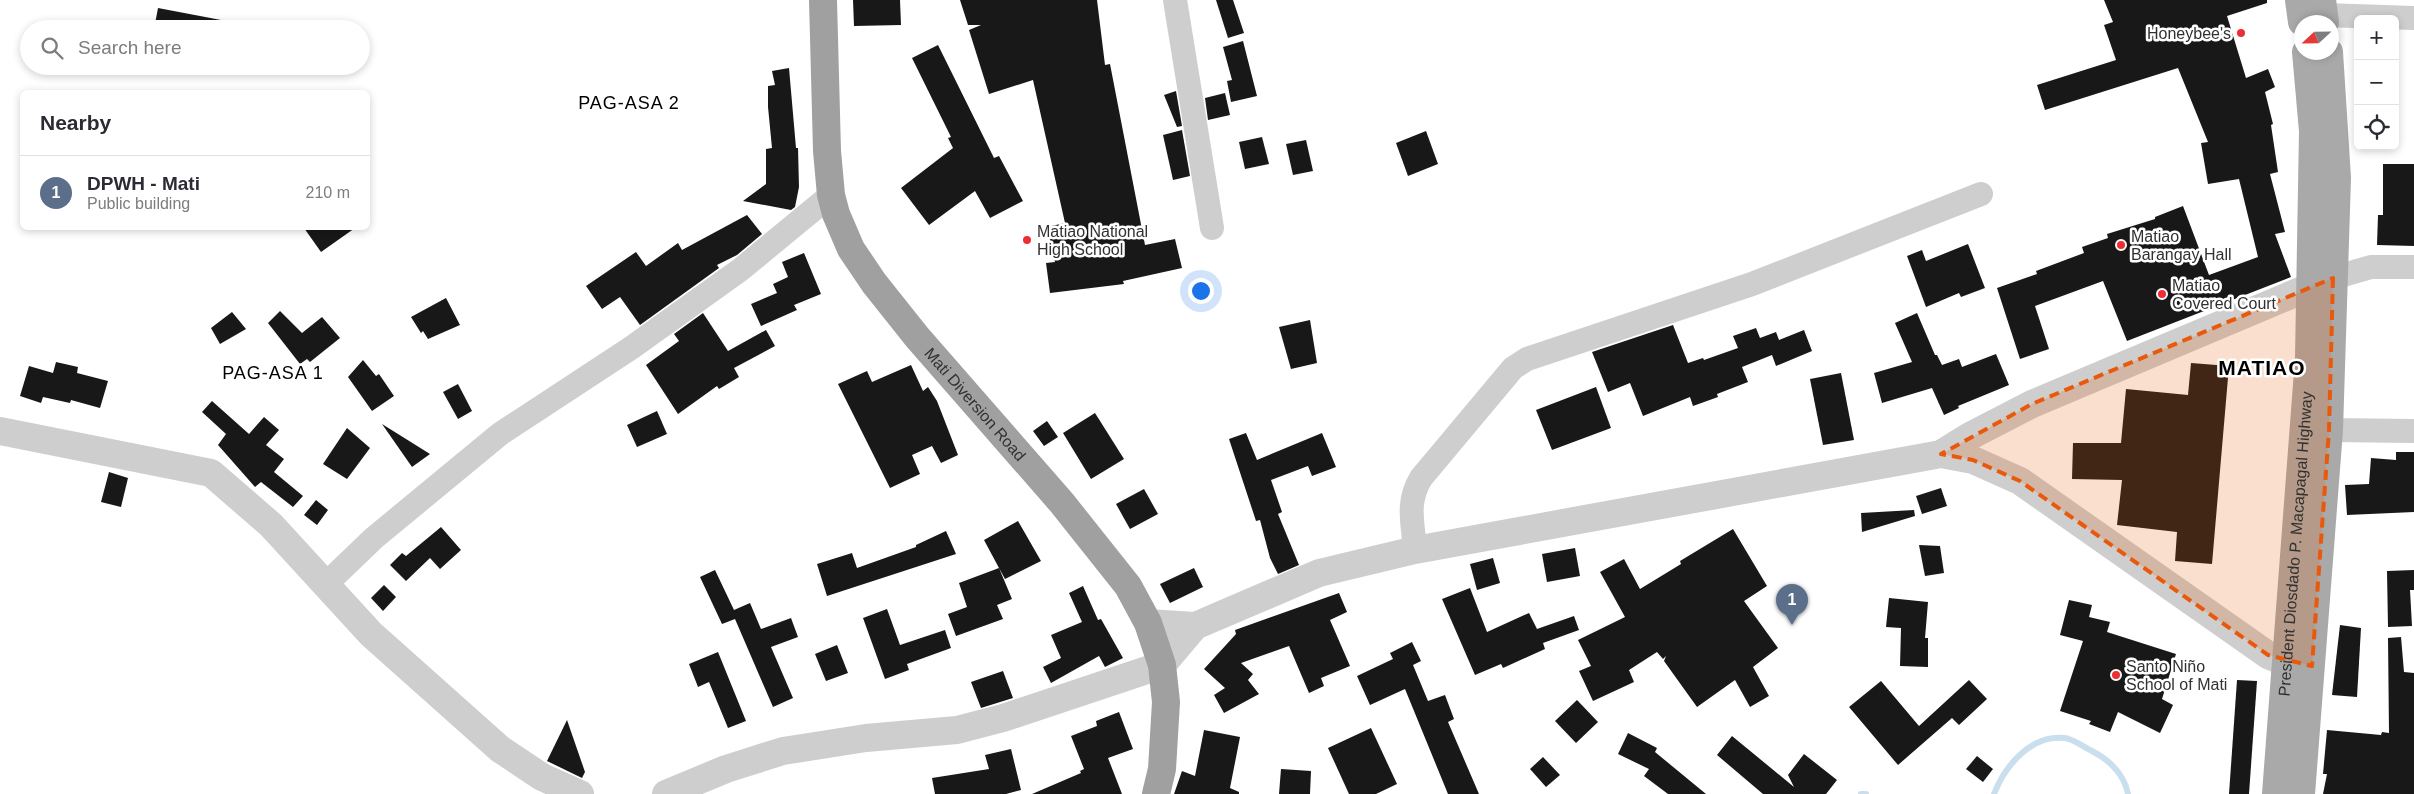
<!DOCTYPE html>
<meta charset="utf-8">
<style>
:root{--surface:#fff;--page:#f7f7f7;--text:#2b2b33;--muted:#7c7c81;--line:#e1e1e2;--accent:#2563eb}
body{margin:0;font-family:Helvetica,sans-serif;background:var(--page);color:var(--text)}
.controls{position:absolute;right:15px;top:15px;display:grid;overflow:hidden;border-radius:8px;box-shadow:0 2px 8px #0003}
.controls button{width:45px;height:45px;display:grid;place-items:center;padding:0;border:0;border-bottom:1px solid var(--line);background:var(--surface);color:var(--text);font:25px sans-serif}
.compass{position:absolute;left:2294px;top:15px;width:45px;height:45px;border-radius:50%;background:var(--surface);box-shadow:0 2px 8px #0003;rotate:248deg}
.you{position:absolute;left:1200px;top:290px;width:18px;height:18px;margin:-12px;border:4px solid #fff;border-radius:50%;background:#1a73e8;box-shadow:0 0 0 8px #1a73e833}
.badge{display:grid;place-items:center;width:32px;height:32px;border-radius:50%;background:var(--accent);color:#fff;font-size:16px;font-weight:700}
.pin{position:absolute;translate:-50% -41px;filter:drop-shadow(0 1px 2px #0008)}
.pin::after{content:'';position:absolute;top:26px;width:18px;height:15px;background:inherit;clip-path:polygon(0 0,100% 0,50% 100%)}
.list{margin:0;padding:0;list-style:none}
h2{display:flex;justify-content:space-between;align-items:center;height:65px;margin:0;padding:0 20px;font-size:21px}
h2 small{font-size:16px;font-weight:400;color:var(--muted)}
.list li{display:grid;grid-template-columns:32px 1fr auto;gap:15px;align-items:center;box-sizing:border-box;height:75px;padding:0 20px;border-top:1px solid var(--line)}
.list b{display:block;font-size:19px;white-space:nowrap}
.list p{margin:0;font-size:16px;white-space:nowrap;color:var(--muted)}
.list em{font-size:16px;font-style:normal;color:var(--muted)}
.icon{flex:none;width:28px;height:28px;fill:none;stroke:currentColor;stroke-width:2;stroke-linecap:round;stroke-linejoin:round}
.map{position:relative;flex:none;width:2414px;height:794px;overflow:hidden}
.search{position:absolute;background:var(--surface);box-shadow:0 2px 8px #0003;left:20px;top:20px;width:350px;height:55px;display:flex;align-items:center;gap:12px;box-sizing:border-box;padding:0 18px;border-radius:28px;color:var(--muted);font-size:19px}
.panel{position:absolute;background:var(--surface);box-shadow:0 2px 8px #0003;left:20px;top:90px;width:350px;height:140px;border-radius:8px}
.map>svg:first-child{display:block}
</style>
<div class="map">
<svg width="2414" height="794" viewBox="0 0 2414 794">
<rect width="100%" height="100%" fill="#fff"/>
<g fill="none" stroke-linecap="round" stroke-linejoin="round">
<g stroke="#cadfee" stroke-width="6">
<path d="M1861,794H1866"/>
<path d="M1994,794C2005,766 2031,734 2065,738C2073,739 2084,747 2092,751C2111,761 2124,774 2128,794"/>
</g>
</g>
<g fill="#181818">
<path d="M853,0H900L901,25L854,26Z"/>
<path d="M960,0H1097L1105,65L1110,64L1145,245L1175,239L1182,268L1123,281L1124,284L1050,293L1046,263L1055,262L1047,227L1065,223L1033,80L989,94L969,30L981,25H968Z"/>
<path d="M1216,0H1233L1244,33L1228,38Z"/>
<path d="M2104,0H2267V3L2227,16L2246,78L2268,69L2275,87L2265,92L2273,124L2271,125L2278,172L2270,174L2285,232L2275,234L2291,277L2127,341L2103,281L2035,306L2049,349L2020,359L1997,288L2037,274L2036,271L2084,253L2082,247L2108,238L2107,234L2155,219V217L2183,206L2209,275L2258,257L2239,179L2208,184L2201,143L2208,142L2178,68L2045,110L2037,85L2116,60L2104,25L2113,22Z"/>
<path d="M158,8L221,20L220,29H154Z"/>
<path d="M1243,41L1257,96L1231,102L1227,81L1232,80L1223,47Z"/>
<path d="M938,45L994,158L999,156L1023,201L990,218L975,191L929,225L901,188L953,148L948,138L951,137L912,58Z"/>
<path d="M789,68L796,148H798L799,187L795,207L791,210L743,201L766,184V149L772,148L768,107V86L775,85L772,71Z"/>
<path d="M1176,91L1182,126L1177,127L1164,95Z"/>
<path d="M1225,93L1230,115L1208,120L1205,98Z"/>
<path d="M1182,130L1190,176L1173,180L1163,135Z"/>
<path d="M1426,131L1438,164L1408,176L1396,143Z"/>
<path d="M1262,137L1269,164L1245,169L1239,142Z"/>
<path d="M1306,140L1313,171L1293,175L1286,144Z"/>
<path d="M2383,164H2414V246L2377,245L2378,215H2383Z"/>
<path d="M747,215L762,234L737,255L717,265L719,268L640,325L620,297L602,309L586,286L636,252L646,266L678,243L682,250Z"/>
<path d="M304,228H355L321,252Z"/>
<path d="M1968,244L1985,288L1961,297L1959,293L1926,307L1907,256L1922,250L1926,261Z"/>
<path d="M804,253L821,294L794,305L797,310L761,326L751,304L777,293L773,284L788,277L782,262Z"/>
<path d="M446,298L460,325L428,339L423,331L421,333L411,317Z"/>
<path d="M280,311L302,333L322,317L340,338L310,362L307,359L300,364L268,323Z"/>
<path d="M232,312L246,329L220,344L211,328Z"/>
<path d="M703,313L728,351L766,330L775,346L734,368L739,377L719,389L717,386L678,414L646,365L679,341L674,334Z"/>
<path d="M1917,313L1935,355H1937L1942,365L1959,359L1962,367L1996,354L2009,385L1958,406L1959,408L1944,415L1932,388L1882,403L1874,373L1912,362L1895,323Z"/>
<path d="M1310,320L1317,363L1291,369L1279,327Z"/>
<path d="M1673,325L1688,363L1703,358L1704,360L1738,348L1733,336L1756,328L1760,338L1776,332L1779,340L1804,330L1812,351L1776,366L1772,355L1742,367L1748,382L1717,394L1718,397L1693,406L1690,397L1643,416L1630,383L1608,392L1592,352Z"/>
<path d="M363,360L376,376L379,374L394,396L372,411L348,377Z"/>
<path d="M56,362L78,367L77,373L108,381L100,408L71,400L70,403L43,397L41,403L20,396L29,366L53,373Z"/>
<path d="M2191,363L2229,366L2212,564L2175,561L2177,532L2117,525L2122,480L2072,479L2073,443H2121L2126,389L2188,395Z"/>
<path d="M911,365L923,391L928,387L937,401L958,455L941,463L932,446L912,455L920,474L890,488L838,384L867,371L872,382Z"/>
<path d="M1841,373L1854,440L1823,445L1810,379Z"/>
<path d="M458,384L472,411L458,419L443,392Z"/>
<path d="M1596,387L1611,428L1552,450L1536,410Z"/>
<path d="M212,401L249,434L264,417L279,430L266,445L284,459L274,472L303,496L293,507L261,482L255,487L218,445L226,434L202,412Z"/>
<path d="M657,411L667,434L637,447L627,425Z"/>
<path d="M1095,413L1124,459L1091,479L1063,433Z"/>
<path d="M1047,421L1058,437L1044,446L1033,431Z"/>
<path d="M382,424L430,454L412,467Z"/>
<path d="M347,428L370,448L347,479L323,464Z"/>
<path d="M1246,433L1257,460L1322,433L1336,467L1312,476L1308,466L1271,480L1282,512L1278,514L1299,565L1278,574L1270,558L1260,520L1256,521L1229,439Z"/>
<path d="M2396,452H2414V512L2347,515L2345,485L2369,484L2371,458L2396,460Z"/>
<path d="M109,472L128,478L121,507L101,502Z"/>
<path d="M1941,488L1947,506L1922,514L1916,496Z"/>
<path d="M1144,489L1158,514L1130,529L1116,504Z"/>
<path d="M316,500L328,510L317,525L304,515Z"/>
<path d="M1914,510L1915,516L1862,532L1861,513Z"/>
<path d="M1018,521L1041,561L1005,579L999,568L1012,599L997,605L1003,619L956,636L948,614L967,607L959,583L999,568L984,540Z"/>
<path d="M441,527L461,550L440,569L430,558L406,581L390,565L402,553L406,556Z"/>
<path d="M1733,529L1767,586L1744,601L1778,648L1753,667L1769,696L1750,707L1735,680L1697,707L1664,661L1666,656L1663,659L1657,652L1629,670L1634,682L1593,701L1579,671L1591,666L1578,640L1625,617L1600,572L1624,559L1640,589L1681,564L1680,561Z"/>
<path d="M946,531L956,554L827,596L817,564L852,553L857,568L916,547V545Z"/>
<path d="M1919,545L1940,546L1944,573L1925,576Z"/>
<path d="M1575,548L1580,576L1547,582L1542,554Z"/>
<path d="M1493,558L1500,583L1477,590L1470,564Z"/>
<path d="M1194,568L1203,587L1170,603L1160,584Z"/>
<path d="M715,570L734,610L750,603L761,629L791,618L798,637L771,647L793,698L773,707L735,619L722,624L700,577Z"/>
<path d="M2414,570V590H2410L2412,626L2388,627L2387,571Z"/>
<path d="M384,585L396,597L383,611L371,598Z"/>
<path d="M1083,586L1098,620L1101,619L1123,658L1105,667L1099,656L1051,683L1043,667L1061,658L1051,635L1082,622L1069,593Z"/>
<path d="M1470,588L1487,632L1529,613L1537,629L1574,616L1579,630L1543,643L1545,649L1503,668L1501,664L1475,675L1442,599Z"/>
<path d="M1339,593L1347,612L1330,620L1350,666L1321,678L1324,686L1309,693L1289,646L1241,663L1253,674L1248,680L1259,694L1224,713L1214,695L1225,688L1204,669L1236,634L1235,630Z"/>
<path d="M1889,598L1928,602L1925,638H1928V667L1900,666L1901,628L1886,627Z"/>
<path d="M2069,600L2092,605L2089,617L2110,622L2107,632L2176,654L2162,699L2173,705L2160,733L2118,712L2110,732L2089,724L2091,721L2060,711L2083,641L2060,635Z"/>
<path d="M887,609L900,645L945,630L951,648L907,664L909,670L885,679L863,618Z"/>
<path d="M2340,625L2361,628L2357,697L2332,695Z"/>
<path d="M2401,637L2404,672L2414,673V794H2323L2327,774H2323L2327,730L2381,735L2382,732L2389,733L2388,638Z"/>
<path d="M1412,642L1421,661L1413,665L1428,701L1445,695L1454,719L1448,722L1479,794H1448L1405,689L1370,705L1357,676L1393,659L1390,653Z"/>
<path d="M837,645L848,673L826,681L815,654Z"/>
<path d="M718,652L746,721L728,728L709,682L698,687L689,664Z"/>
<path d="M1003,671L1013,698L981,708L971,682Z"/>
<path d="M1969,680L1987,699L1959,725L1952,718L1898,765L1849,707L1881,681L1919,726Z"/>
<path d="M2237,680L2257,681L2249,794H2229Z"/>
<path d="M1577,700L1598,722L1576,743L1555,721Z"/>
<path d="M1119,712L1133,749L1108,758L1122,794H1032L1081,773L1080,771L1084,769L1071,736L1097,726L1096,721Z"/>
<path d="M567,720L585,772L582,778L547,761Z"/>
<path d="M1371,728L1397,784L1376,794H1349L1328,748Z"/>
<path d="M1204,730L1240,737L1230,788L1239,792V794H1174L1182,771L1195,776Z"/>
<path d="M1628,733L1657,748L1655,752L1706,794H1668L1644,776L1649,769L1618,754Z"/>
<path d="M1732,736L1794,787L1788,775L1804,754L1837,780L1826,794H1763L1717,755Z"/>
<path d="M1011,749L1021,790L1006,794H935L932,778L989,769L985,755Z"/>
<path d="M1977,756L1993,769L1983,782L1966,769Z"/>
<path d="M1543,757L1560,775L1546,787L1530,769Z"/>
<path d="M1281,769L1311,771L1310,794H1279Z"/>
</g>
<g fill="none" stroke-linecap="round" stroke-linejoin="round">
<g stroke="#cecece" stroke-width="24">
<path d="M1175,0L1212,228"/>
<path d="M2324,15L2414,18"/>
<path d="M2333,278L2371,267H2414"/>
<path d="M2329,430L2414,431"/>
<path d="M1415,550C1413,522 1406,503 1421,478L1513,368L1527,359L1752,284L1981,194"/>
<path d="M325,585L374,538L500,434L631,348L740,270L831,195"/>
</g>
<g stroke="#cecece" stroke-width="28">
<path d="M0,431L211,473L271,525L371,634L500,749L542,777L580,794"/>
<path d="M1941,454L1970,436L2032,404L2331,278"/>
<path d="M1148,623L1195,626"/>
<path d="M666,794L726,769L783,751L866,738L957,730L1003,718L1162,665L1195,626L1319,573L1415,550L1941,454L1973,460L2020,481L2268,655L2287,663L2308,666"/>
</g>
<g stroke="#a9a9a9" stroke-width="28">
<path d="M2299,0L2302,22"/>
<path d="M2322,0L2325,22"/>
<path id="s1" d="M2276,794L2309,358L2313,131L2306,52"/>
<path d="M2301,794L2329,430L2337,178L2329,52"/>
</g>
<path stroke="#a0a0a0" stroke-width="28" id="s2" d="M823,0L827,151L831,195L836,214L851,249L874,283L917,337L1062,503L1128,586L1148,623L1162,665L1166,702L1162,769L1156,794"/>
</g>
<path fill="#e8590c" fill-opacity="0.2" stroke="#e8590c" stroke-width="4" stroke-dasharray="10 6" stroke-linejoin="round" d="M2333,278L2329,430L2312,666L2268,655L2020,481L1973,460L1941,454L2032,404Z"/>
<g fill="#ed2e34" stroke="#fff" stroke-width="2">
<circle cx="2241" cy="33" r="5"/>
<circle cx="1027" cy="240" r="5"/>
<circle cx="2121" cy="245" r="5"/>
<circle cx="2162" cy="294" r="5"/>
<circle cx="2116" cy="675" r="5"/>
</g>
<g text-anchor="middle" stroke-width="5" stroke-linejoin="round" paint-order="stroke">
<g font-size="16" fill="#313131" stroke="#fff" text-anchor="start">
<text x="2231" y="39" text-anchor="end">Honeybee's</text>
<text x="1037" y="237">Matiao National<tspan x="1037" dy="18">High School</tspan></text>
<text x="2131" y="242">Matiao<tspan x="2131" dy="18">Barangay Hall</tspan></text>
<text x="2172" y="291">Matiao<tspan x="2172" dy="18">Covered Court</tspan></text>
<text x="2126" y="672">Santo Niño<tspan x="2126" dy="18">School of Mati</tspan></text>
</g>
<g font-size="16" fill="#313131" stroke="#fff">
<text dy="6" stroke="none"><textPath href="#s2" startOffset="452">Mati Diversion Road</textPath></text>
<text dy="6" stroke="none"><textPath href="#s1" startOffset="251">President Diosdado P. Macapagal Highway</textPath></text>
</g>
<g font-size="18" letter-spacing="1" fill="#000" stroke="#fff">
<text x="629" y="109">PAG-ASA 2</text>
<text x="273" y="379">PAG-ASA 1</text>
</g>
<g font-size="21" font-weight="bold" letter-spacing="1" fill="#000" stroke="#fff">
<text x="2262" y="375">MATIAO</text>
</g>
</g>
</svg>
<div class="controls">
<button>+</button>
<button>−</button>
<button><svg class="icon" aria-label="locate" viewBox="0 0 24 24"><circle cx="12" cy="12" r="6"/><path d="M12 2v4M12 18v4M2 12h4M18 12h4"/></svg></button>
</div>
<svg class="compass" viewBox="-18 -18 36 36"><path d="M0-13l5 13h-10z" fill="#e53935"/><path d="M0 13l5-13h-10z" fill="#7c7c81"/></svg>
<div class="you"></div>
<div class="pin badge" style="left:1792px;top:625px;background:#5c6f8a">1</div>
<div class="search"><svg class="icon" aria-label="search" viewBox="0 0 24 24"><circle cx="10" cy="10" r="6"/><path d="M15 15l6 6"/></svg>Search here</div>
<section class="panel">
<h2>Nearby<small></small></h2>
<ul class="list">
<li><span class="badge" style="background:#5c6f8a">1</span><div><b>DPWH - Mati</b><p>Public building</p></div><em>210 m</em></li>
</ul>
</section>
</div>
